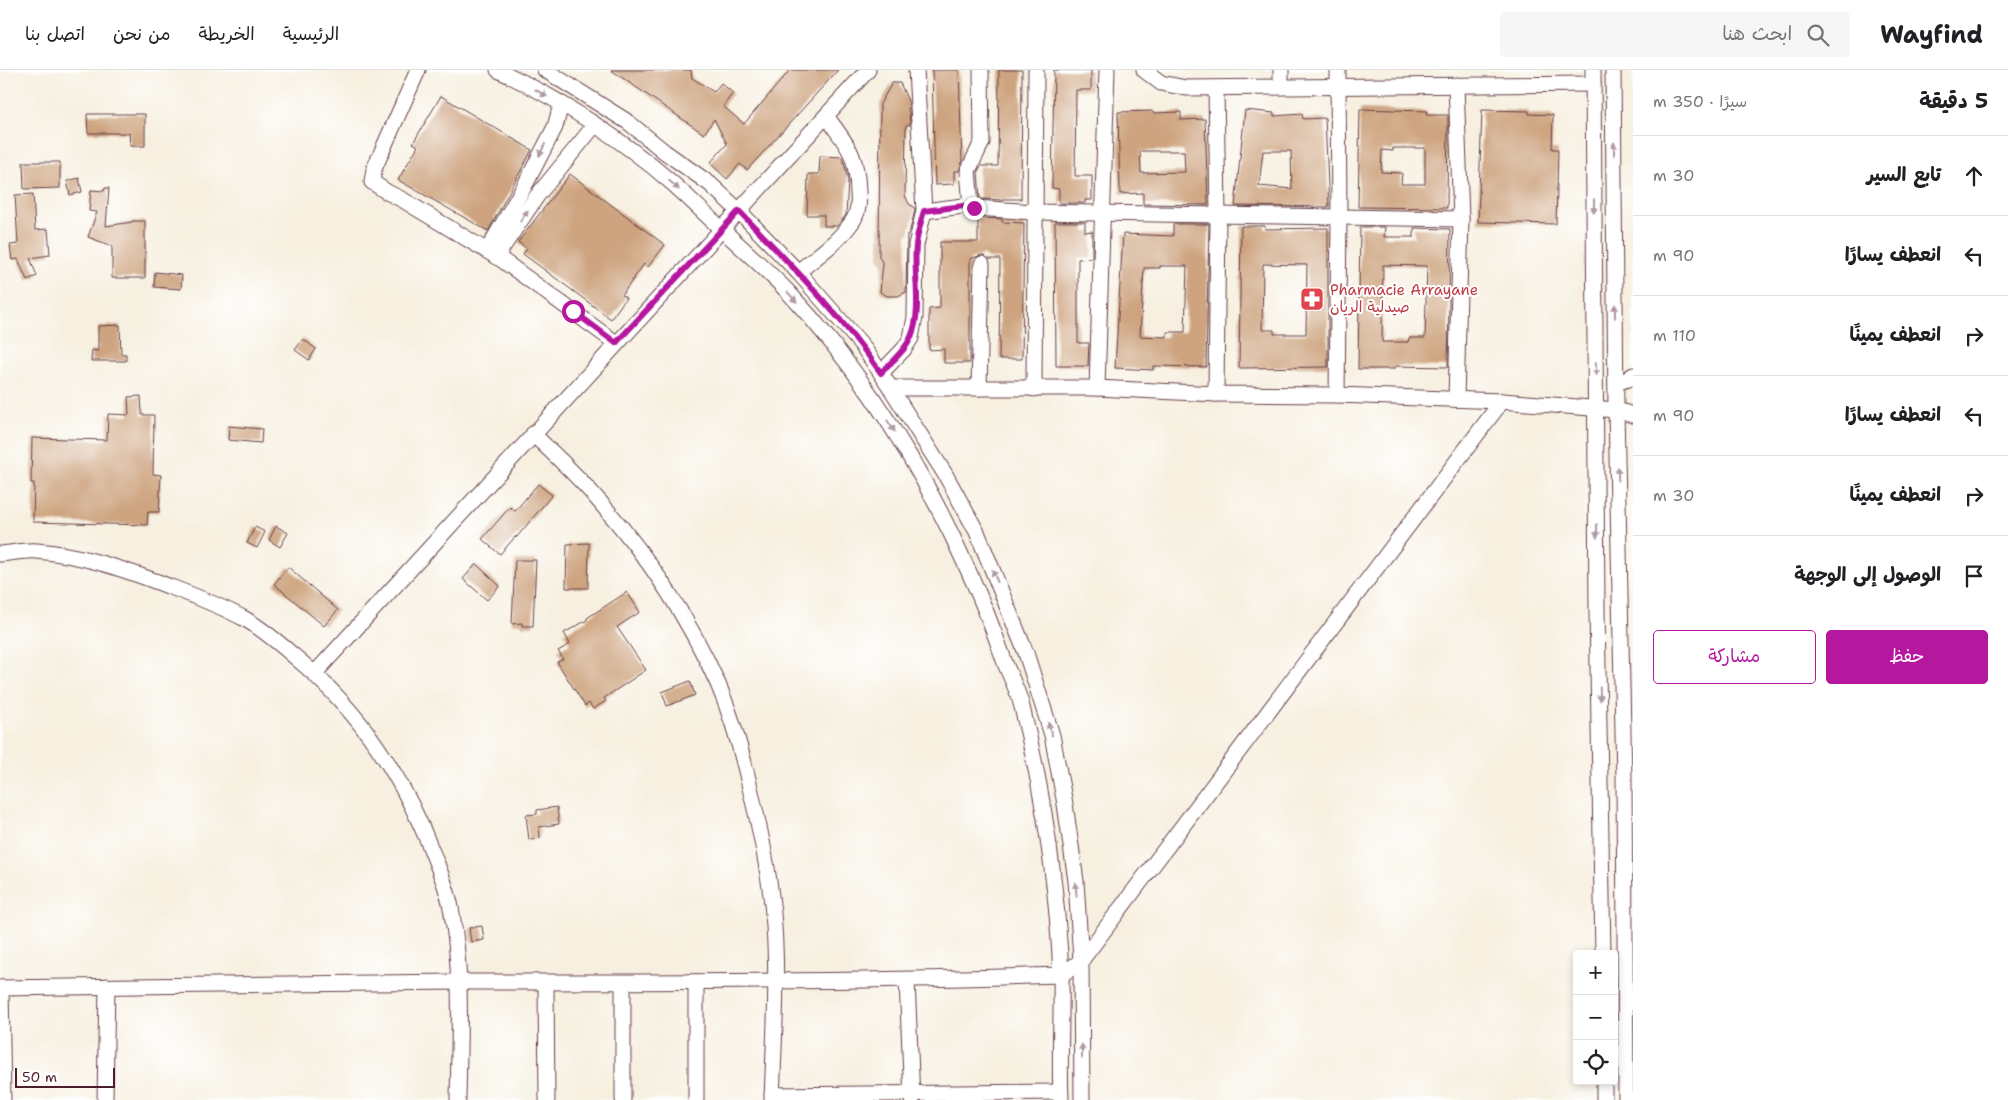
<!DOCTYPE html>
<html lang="ar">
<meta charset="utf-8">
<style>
:root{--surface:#fff;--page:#f6f6f6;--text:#202124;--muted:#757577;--line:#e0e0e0;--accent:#b5179e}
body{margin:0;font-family:"Shantell Sans","Playpen Sans Arabic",sans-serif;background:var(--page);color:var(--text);direction:rtl}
.controls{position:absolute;right:15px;bottom:15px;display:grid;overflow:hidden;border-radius:5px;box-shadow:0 2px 8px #0003}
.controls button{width:45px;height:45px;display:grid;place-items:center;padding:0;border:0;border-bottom:1px solid var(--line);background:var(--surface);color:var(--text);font:25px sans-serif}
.scale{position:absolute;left:15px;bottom:12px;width:100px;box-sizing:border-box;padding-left:5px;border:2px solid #4a1f2b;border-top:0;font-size:14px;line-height:18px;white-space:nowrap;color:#4a1f2b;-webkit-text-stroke:4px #fff;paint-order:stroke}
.stop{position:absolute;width:15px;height:15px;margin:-11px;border:4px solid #b5179e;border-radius:50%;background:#fff}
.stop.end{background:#b5179e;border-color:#fff;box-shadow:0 1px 5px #0008}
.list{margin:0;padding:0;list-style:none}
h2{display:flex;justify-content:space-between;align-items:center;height:65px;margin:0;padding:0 20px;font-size:21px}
h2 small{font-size:16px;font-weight:400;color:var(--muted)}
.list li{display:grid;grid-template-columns:32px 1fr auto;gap:15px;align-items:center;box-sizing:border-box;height:80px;padding:0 20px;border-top:1px solid var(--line)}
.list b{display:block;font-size:19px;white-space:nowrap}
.list em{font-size:16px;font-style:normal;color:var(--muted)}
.actions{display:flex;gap:10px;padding:15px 20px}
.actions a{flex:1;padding:11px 0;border:1px solid var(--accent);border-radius:5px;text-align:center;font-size:18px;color:var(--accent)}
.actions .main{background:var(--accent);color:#fff}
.icon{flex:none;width:28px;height:28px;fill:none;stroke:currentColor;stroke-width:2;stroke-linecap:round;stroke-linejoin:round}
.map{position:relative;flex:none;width:1633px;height:1030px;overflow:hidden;direction:ltr}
header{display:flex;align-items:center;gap:30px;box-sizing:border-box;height:70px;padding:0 25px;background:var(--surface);border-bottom:1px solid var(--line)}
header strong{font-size:24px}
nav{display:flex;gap:28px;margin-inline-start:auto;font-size:18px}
.search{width:350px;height:45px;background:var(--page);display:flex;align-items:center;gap:12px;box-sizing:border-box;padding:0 18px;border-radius:5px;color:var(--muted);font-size:19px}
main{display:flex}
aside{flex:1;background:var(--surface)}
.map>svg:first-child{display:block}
</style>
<header>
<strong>Wayfind</strong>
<div class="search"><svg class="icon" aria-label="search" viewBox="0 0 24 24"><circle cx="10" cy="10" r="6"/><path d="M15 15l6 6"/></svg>ابحث هنا</div>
<nav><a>الرئيسية</a><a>الخريطة</a><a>من نحن</a><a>اتصل بنا</a></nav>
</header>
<main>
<aside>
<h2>5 دقيقة<small>سيرًا · 350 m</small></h2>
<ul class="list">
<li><svg class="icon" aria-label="ahead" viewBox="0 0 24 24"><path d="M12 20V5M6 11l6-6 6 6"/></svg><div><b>تابع السير</b></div><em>30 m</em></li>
<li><svg class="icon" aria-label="left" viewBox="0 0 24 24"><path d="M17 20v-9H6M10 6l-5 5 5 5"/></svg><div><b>انعطف يسارًا</b></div><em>90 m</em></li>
<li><svg class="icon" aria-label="right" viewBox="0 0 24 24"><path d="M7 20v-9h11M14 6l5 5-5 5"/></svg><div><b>انعطف يمينًا</b></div><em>110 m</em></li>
<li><svg class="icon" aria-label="left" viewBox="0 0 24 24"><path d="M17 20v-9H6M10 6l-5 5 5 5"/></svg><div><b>انعطف يسارًا</b></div><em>90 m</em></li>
<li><svg class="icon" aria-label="right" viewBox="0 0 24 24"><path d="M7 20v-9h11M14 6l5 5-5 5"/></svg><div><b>انعطف يمينًا</b></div><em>30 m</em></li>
<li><svg class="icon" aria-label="arrive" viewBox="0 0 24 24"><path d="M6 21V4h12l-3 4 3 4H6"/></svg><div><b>الوصول إلى الوجهة</b></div></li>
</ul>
<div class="actions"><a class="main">حفظ</a><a>مشاركة</a></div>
</aside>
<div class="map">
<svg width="1633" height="1030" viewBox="0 0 1633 1030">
<rect width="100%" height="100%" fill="#fff"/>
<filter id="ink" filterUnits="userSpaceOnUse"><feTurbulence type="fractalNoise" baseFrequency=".02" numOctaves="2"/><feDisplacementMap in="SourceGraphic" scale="10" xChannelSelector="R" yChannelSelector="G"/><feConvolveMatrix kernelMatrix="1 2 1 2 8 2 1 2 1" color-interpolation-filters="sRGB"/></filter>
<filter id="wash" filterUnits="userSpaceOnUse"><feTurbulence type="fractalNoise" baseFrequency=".0096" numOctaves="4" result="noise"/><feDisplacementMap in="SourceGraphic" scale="20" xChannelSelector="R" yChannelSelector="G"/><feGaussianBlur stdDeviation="1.12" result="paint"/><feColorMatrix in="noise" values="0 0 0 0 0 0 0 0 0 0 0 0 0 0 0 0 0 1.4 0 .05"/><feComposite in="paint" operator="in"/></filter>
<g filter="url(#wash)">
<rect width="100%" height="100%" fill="#f7f0e0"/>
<g id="blocks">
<g fill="#cea480" fill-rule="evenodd">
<path d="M611,0H691L692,8L714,22L721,13L733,23L723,36L744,54L790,0H838L747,100L740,94L727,109L710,93L727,74L714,49L704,64Z"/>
<path d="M932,0H959L962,93L959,101H954V114L935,115Z"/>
<path d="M999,0H1022L1021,129H1002V130L980,129L978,101L981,96H998Z"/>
<path d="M1054,0H1091V20H1076L1075,106H1092V130H1085V133H1059V119L1052,118Z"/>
<path d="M892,13H900L908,31L910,55H906L905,125L909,134L914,137L915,140L909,164H907L906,222L898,226H887L880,222L883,194L879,187L880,34Z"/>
<path d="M441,26L532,80L488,161L398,110L418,76L413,73Z"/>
<path d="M1360,39L1427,41L1426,45H1448L1447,138L1358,137ZM1393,78H1425V114H1401L1402,103L1381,102L1382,80L1393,81Z"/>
<path d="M1245,40L1274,43V46L1302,44L1303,49L1325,48L1329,137L1235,136ZM1263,81H1291L1292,119L1259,116Z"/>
<path d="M1482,40L1529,41V44L1553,45L1552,79H1558L1556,154L1478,152Z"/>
<path d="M1152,41L1153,43L1181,42V50L1205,49L1208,135L1143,134V123L1120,124L1118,42ZM1140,81H1184L1185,102L1141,103Z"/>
<path d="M87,44H145V76H130L129,63H88Z"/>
<path d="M820,86L842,87L846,100L848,111L846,145L837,156H824V145H807L808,104H819Z"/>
<path d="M23,92H60V118L24,119Z"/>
<path d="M570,104L665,175L648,197L644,194L622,225L626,228L611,249L523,184L527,179L518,172Z"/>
<path d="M79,108L82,122L70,125L67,111Z"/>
<path d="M105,118H109L106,156L132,152V151H145V208H112V176L88,167L97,142L89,141L91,120L104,121Z"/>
<path d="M33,124L35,160L48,159L50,185L30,188L37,206L27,210L18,189L12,190L10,175L18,174L15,125Z"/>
<path d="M978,148L1002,149V152L1024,153L1022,289H999L1000,189H989L982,185L970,189V293H944V279L929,280V239L940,238V172H978Z"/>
<path d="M1055,152H1085V162L1092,161V188L1078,189V273H1089L1088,296H1056Z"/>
<path d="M1173,154H1209L1206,297L1153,296V300L1115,298L1123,164L1173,166ZM1160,196H1187L1185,262H1167V267L1140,266L1144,198H1160Z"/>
<path d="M1241,156H1265V159L1328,158V297L1239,298ZM1263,194L1307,195L1306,264H1274V260H1262Z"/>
<path d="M1360,157H1385L1384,167H1414V158L1450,159L1448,297L1395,296V299H1358ZM1383,195L1427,196L1425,268H1409L1408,272H1382Z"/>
<path d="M155,202L182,205L181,219L154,217Z"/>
<path d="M120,255L121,284H126V291H91L92,280L98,281V256Z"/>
<path d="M303,269L316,279L309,290L295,280Z"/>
<path d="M141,326L142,345H154L153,404L161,405L159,442H148L147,455L33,452L34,413H31L32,368L107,370L108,344L129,345L128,327Z"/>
<path d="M229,356L262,359L261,373L228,370Z"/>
<path d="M538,414L552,425L516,468V466L500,484L497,482L482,469L510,437L515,441Z"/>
<path d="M276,456L288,463L280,477L269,470Z"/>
<path d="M255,457L265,462L257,478L247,473Z"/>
<path d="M589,473L588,518H566L567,474Z"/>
<path d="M515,490H536L533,556H522V553L512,554Z"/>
<path d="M476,494L500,516L487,530L463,509Z"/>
<path d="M288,497L338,540L324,556L274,514Z"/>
<path d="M627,522L640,542L617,557L646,600L604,628L606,631L593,639L589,633L585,636L557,592L563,589L558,581L570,574L564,563L587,550V548Z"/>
<path d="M690,611L695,625L667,636L662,622Z"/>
<path d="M557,737L559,754L539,757L540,768L529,770L526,745L537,744V740Z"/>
<path d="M482,856L484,870L471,872L469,858Z"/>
</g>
</g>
</g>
<g filter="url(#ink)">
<use href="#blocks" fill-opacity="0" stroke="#643e46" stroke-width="1"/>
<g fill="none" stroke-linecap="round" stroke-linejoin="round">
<g stroke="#643e46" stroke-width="17">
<g id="minor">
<path d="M418,0L374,99L372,112L387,122L403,130L502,190L616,273"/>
<path d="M498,0C559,29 619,67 671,112C686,125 701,140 716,154C741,177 766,199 789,223C864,304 923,399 968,500C982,530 994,561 1005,593C1010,606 1017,619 1021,633C1043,721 1057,814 1061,905C1062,947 1059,988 1061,1030"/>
<path d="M545,0L628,52L665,82L710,114L739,141L798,202L861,274L881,303L945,404L977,462L1026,583L1052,665L1065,734L1076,811L1081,891L1082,1030"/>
<path d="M981,0L982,72L968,101L971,135L975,138L1034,142L1461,149"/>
<path d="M1144,0L1161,13L1186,18L1593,14"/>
<path d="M1593,0L1597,540L1603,884"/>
<path d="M1613,0L1616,340L1624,708L1626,1030"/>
<path d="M1281,16V0"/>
<path d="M1216,18L1218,145L1216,324"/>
<path d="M924,141L971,135"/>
<path d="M487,181L524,117L555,57L561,35"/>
<path d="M496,187L537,126L594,56"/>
<path d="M798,202C817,186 841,170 854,149C859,140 859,132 858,122C857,84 848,76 826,46"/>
<path d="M881,303L904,279L911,268L915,247L916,175L924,141L916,0"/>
<path d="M1616,313L1628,309L1633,305"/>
<path d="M891,318H1097L1216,324L1337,325L1502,331"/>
<path d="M979,318L982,194"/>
<path d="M1097,318L1107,0"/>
<path d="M1034,319L1036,0"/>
<path d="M1337,325L1339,147L1338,0"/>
<path d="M1456,329L1461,149L1456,15"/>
<path d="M533,364C556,386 579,407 599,431C647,485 689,549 718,614C733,649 743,686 751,722C762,767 771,811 774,856C778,914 774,973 772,1030"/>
<path d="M0,484C12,483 25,480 37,481C77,484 117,497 155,511C186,523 216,533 245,549C263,559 279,573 294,586C360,641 402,705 433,784C440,802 448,820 451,838C463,901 459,966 458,1030"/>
<path d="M315,603L868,0"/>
<path d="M907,910L912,1030"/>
<path d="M546,913L547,1030"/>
<path d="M623,913V1030"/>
<path d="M0,918C153,916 306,913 459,912C659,912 860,912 1061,905L1081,891L1502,331L1616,340L1633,345"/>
<path d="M1,918L3,1030"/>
<path d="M1604,1011V1030"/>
<path d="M772,1025L1060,1022"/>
<path d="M105,1030L107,916"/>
<path d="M696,1030V912"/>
</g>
</g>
<use href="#minor" stroke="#fff" stroke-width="15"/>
</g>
<defs><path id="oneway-solid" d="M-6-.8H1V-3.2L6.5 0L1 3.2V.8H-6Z" transform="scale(1.25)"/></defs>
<g fill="#ae9aa0">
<use href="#oneway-solid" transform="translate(541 23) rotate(31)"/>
<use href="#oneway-solid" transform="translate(1614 79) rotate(-90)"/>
<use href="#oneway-solid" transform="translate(542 80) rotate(116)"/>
<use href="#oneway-solid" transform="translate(674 115) rotate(42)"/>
<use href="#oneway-solid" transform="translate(1594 136) rotate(90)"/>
<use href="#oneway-solid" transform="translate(524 146) rotate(-56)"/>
<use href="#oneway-solid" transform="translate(792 227) rotate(48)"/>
<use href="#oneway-solid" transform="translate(1615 241) rotate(-90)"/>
<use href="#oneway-solid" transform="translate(1596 299) rotate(89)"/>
<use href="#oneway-solid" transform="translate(891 356) rotate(57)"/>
<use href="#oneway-solid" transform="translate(1618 404) rotate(-92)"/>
<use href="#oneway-solid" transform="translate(1597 461) rotate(90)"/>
<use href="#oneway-solid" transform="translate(995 506) rotate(-113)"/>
<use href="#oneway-solid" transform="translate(1600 624) rotate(88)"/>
<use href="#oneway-solid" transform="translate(1050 659) rotate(-107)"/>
<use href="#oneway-solid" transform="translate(1076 819) rotate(-94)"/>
<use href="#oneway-solid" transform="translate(1082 981) rotate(-90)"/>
</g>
</g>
<g fill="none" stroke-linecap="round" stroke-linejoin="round" filter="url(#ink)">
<path stroke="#b5179e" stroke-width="6" d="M573,241L616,273L739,141C789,193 840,244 881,303C891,292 905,281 911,267C923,239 913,205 916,175C917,164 921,152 924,141L971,135L974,138"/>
</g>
<defs>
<g id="pharmacy-square" transform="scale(1.25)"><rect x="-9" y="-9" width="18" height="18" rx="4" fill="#e0444e" stroke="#fff"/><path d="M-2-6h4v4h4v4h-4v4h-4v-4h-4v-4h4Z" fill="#fff"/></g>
</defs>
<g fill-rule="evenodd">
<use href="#pharmacy-square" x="1312" y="229"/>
</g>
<g text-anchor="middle" stroke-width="4" stroke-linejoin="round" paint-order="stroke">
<g font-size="15" fill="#be3a42" stroke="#fff" text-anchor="start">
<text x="1330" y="225">Pharmacie Arrayane<tspan x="1330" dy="17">صيدلية الريان</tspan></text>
</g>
</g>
</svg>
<div class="controls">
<button>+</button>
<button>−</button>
<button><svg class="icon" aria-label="locate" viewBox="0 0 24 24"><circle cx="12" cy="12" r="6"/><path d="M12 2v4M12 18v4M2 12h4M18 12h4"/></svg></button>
</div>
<div class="scale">50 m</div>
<div class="stop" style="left:573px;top:241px"></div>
<div class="stop end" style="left:974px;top:138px"></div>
</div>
</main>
